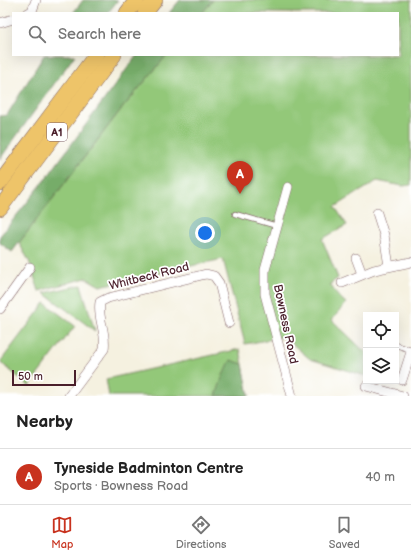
<!DOCTYPE html>
<meta charset="utf-8">
<style>
:root{--surface:#fff;--page:#f2f2f2;--text:#222;--muted:#767676;--line:#e0e0e0;--accent:#c8321e}
body{margin:0;font-family:"Balsamiq Sans",sans-serif;background:var(--page);color:var(--text)}
.controls{position:absolute;right:12px;bottom:12px;display:grid;overflow:hidden;border-radius:0px;box-shadow:0 4px 16px #0002}
.controls button{width:36px;height:36px;display:grid;place-items:center;padding:0;border:0;border-bottom:1px solid var(--line);background:var(--surface);color:var(--text);font:20px sans-serif}
.scale{position:absolute;left:12px;bottom:10px;width:64px;box-sizing:border-box;padding-left:4px;border:2px solid #4a1f2b;border-top:0;font-size:11px;line-height:14px;white-space:nowrap;color:#4a1f2b;-webkit-text-stroke:3px #fff;paint-order:stroke}
.you{position:absolute;left:205px;top:233px;width:14px;height:14px;margin:-10px;border:3px solid #fff;border-radius:50%;background:#1a73e8;box-shadow:0 0 0 6px #1a73e833}
.badge{display:grid;place-items:center;width:26px;height:26px;border-radius:50%;background:var(--accent);color:#fff;font-size:13px;font-weight:700}
.pin{position:absolute;translate:-50% -33px;filter:drop-shadow(0 1px 2px #0008)}
.pin::after{content:'';position:absolute;top:21px;width:14px;height:12px;background:inherit;clip-path:polygon(0 0,100% 0,50% 100%)}
.list{margin:0;padding:0;list-style:none}
h2{display:flex;justify-content:space-between;align-items:center;height:52px;margin:0;padding:0 16px;font-size:17px}
h2 small{font-size:13px;font-weight:400;color:var(--muted)}
.list li{display:grid;grid-template-columns:26px 1fr auto;gap:12px;align-items:center;box-sizing:border-box;height:56px;padding:0 16px;border-top:1px solid var(--line)}
.list b{display:block;font-size:15px;white-space:nowrap}
.list p{margin:0;font-size:13px;white-space:nowrap;color:var(--muted)}
.list em{font-size:13px;font-style:normal;color:var(--muted)}
.icon{flex:none;width:22px;height:22px;fill:none;stroke:currentColor;stroke-width:2;stroke-linecap:round;stroke-linejoin:round}
.map{position:relative;flex:none;width:411px;height:396px;overflow:hidden}
.search{position:absolute;background:var(--surface);box-shadow:0 4px 16px #0002;left:12px;right:12px;top:12px;height:44px;display:flex;align-items:center;gap:10px;box-sizing:border-box;padding:0 14px;border-radius:0px;color:var(--muted);font-size:15px}
.sheet{height:108px;background:var(--surface)}
nav{display:flex;justify-content:space-around;align-items:center;box-sizing:border-box;height:56px;border-top:1px solid var(--line);background:var(--surface);font-size:11px;color:var(--muted)}
nav a{display:grid;justify-items:center;gap:2px}
nav .on{color:var(--accent)}
.map>svg:first-child{display:block}
</style>
<div class="map">
<svg width="411" height="396" viewBox="0 0 411 396">
<rect width="100%" height="100%" fill="#fff"/>
<filter id="ink" filterUnits="userSpaceOnUse"><feTurbulence type="fractalNoise" baseFrequency=".025" numOctaves="2"/><feDisplacementMap in="SourceGraphic" scale="8" xChannelSelector="R" yChannelSelector="G"/><feConvolveMatrix kernelMatrix="1 2 1 2 8 2 1 2 1" color-interpolation-filters="sRGB"/></filter>
<filter id="wash" filterUnits="userSpaceOnUse"><feTurbulence type="fractalNoise" baseFrequency=".012" numOctaves="4" result="noise"/><feDisplacementMap in="SourceGraphic" scale="16" xChannelSelector="R" yChannelSelector="G"/><feGaussianBlur stdDeviation="0.9" result="paint"/><feColorMatrix in="noise" values="0 0 0 0 0 0 0 0 0 0 0 0 0 0 0 0 0 1.4 0 .05"/><feComposite in="paint" operator="in"/></filter>
<g filter="url(#wash)">
<rect width="100%" height="100%" fill="#f5f1e0"/>
<g fill="#93c879" stroke="#6e7452">
<path d="M213,0H411V185L403,186L377,181L335,207L347,225L322,239L338,278L330,284L337,295L346,303L332,320L366,353V376L310,359L284,337L245,344L223,259L100,286L86,278L39,291L29,261L19,243L119,112L167,55H398V13H202Z"/>
<path d="M81,285L95,331L44,293Z"/>
<path d="M45,303L75,326L29,386L0,362Z"/>
<path d="M240,349L249,396H109L106,379Z"/>
</g>
<g fill="#76ac69" stroke="#60664a">
<path d="M83,0H118L108,13H73Z"/>
<path d="M180,0H213L202,13H169Z"/>
<path d="M44,55H75L0,159V116L7,115Z"/>
<path d="M137,55H167L119,112L12,252L0,243V236L45,180Z"/>
<path d="M231,360L243,364L249,396H216L223,375Z"/>
</g>
</g>
<g filter="url(#ink)">
<g fill="none" stroke-linecap="round" stroke-linejoin="round">
<g stroke="#86686a" stroke-width="6">
<g id="service">
<path d="M235,214L277,226"/>
<path d="M396,345L411,350"/>
</g>
</g>
<g stroke="#86686a" stroke-width="10">
<g id="minor">
<path d="M28,13L32,11L36,0"/>
<path d="M0,23L13,19"/>
<path d="M288,187L265,270V294L292,396"/>
<path d="M377,213L384,235L389,266"/>
<path d="M356,258L362,274"/>
<path d="M342,283L374,270L411,262"/>
<path d="M0,309L30,267"/>
<path d="M402,380L411,352"/>
<path d="M366,386L403,396"/>
<path d="M69,396L104,349C107,333 97,318 100,302L108,298L206,274L214,276L219,283L229,323"/>
</g>
</g>
<g stroke="#86686a" stroke-width="16">
<g id="trunk">
<path d="M127,13L137,0"/>
<path d="M145,13L155,0"/>
<path d="M0,183L96,55"/>
<path d="M0,208L114,55"/>
</g>
</g>
<use href="#service" stroke="#fff" stroke-width="4.5"/>
<use href="#minor" stroke="#fff" stroke-width="9"/>
<use href="#trunk" stroke="#eec469" stroke-width="15"/>
</g>
</g>
<g text-anchor="middle" stroke-width="3.5" stroke-linejoin="round" paint-order="stroke">
<rect fill="#fff" stroke="#80626b" stroke-width="1" x="47" y="123" width="20" height="18" rx="3"/>
<g font-size="11" font-weight="bold" fill="#4a1f2b">
<text x="57" y="136">A1</text>
</g>
<g font-size="12" fill="#4a1f2b" stroke="#fff">
<text transform="translate(149 276) rotate(-14)" y="4">Whitbeck Road</text>
<text transform="translate(286 324) rotate(78)" y="4">Bowness Road</text>
</g>
</g>
</svg>
<div class="controls">
<button><svg class="icon" aria-label="locate" viewBox="0 0 24 24"><circle cx="12" cy="12" r="6"/><path d="M12 2v4M12 18v4M2 12h4M18 12h4"/></svg></button>
<button><svg class="icon" aria-label="layers" viewBox="0 0 24 24"><path d="M12 4l9 5-9 5-9-5zM3 14l9 5 9-5"/></svg></button>
</div>
<div class="scale">50 m</div>
<div class="you"></div>
<div class="pin badge" style="left:240px;top:194px">A</div>
<div class="search"><svg class="icon" aria-label="search" viewBox="0 0 24 24"><circle cx="10" cy="10" r="6"/><path d="M15 15l6 6"/></svg>Search here</div>
</div>
<section class="sheet">
<h2>Nearby<small></small></h2>
<ul class="list">
<li><span class="badge">A</span><div><b>Tyneside Badminton Centre</b><p>Sports · Bowness Road</p></div><em>40 m</em></li>
</ul>
</section>
<nav>
<a class="on"><svg class="icon" aria-label="map" viewBox="0 0 24 24"><path d="M3 6l6-2 6 2 6-2v14l-6 2-6-2-6 2zM9 4v14M15 6v14"/></svg>Map</a>
<a><svg class="icon" aria-label="directions" viewBox="0 0 24 24"><path d="M12 3l9 9-9 9-9-9zM9 14v-3h6M13 9l2 2-2 2"/></svg>Directions</a>
<a><svg class="icon" aria-label="saved" viewBox="0 0 24 24"><path d="M7 4h10v16l-5-4-5 4z"/></svg>Saved</a>
</nav>
